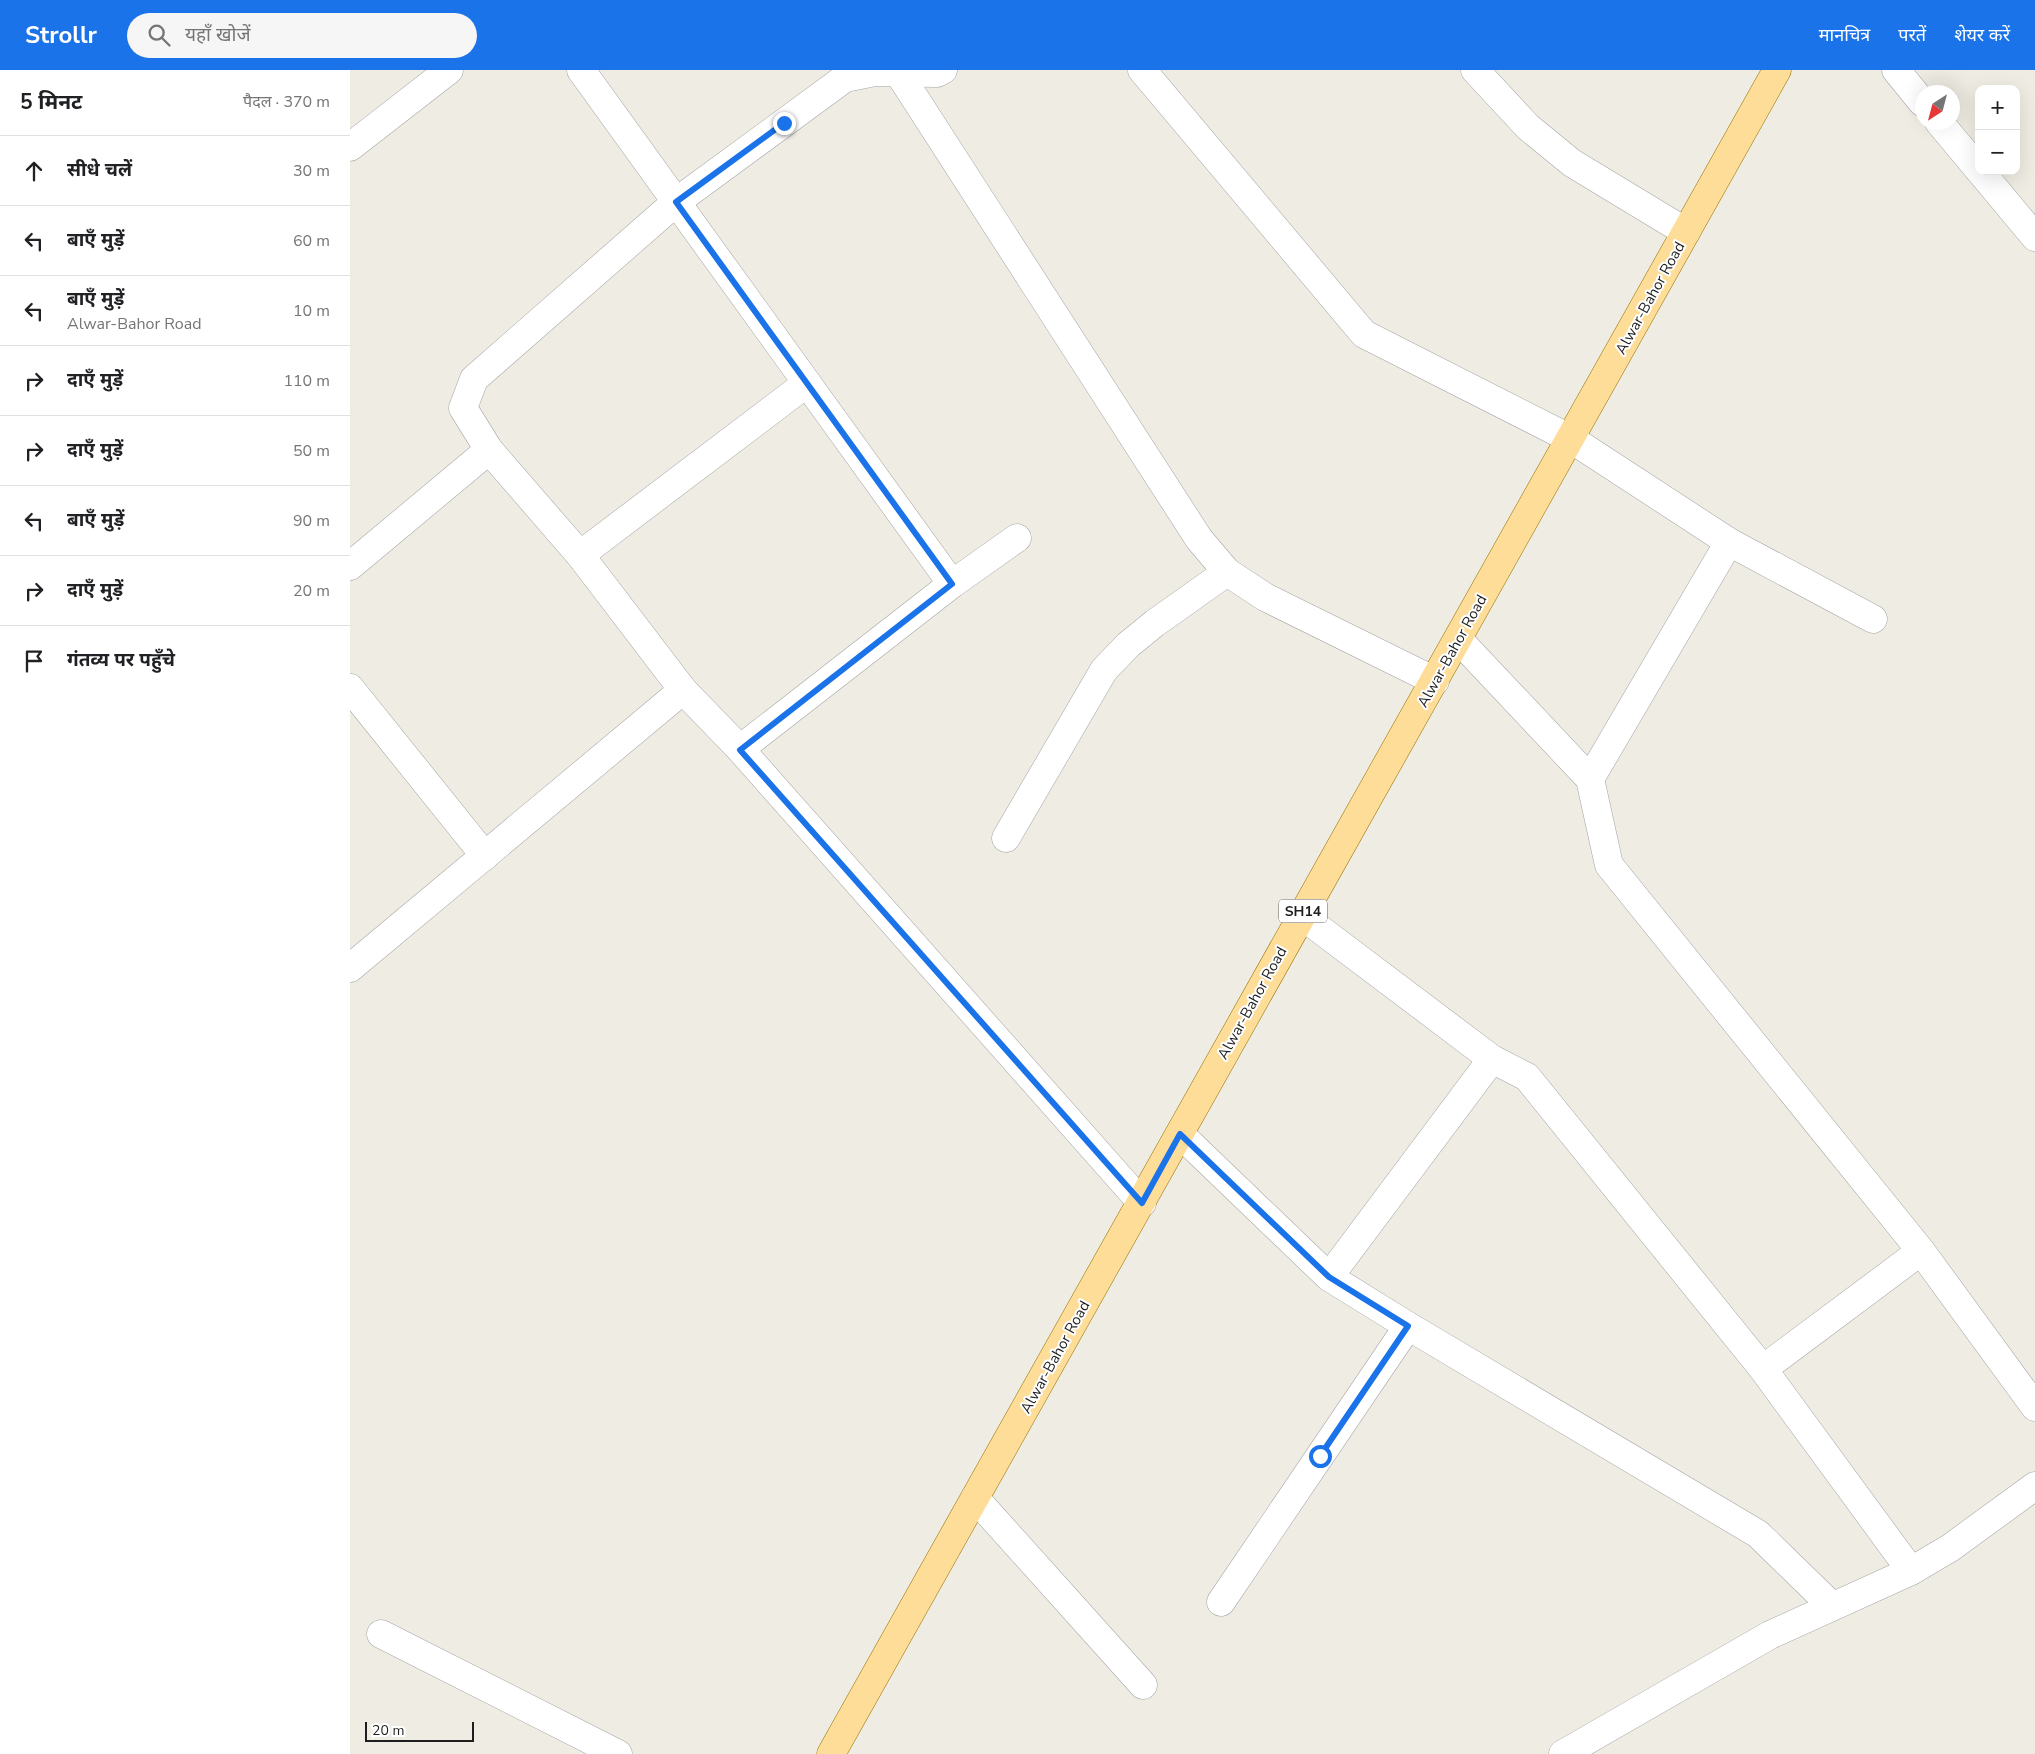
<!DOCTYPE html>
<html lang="hi">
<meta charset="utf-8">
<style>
:root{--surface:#fff;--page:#f6f6f6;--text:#202124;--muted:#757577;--line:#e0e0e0;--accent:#1a73e8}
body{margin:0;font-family:"Nunito Sans","Noto Sans Devanagari",sans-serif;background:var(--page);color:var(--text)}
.controls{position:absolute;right:15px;top:15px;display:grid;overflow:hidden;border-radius:10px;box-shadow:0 5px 20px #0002}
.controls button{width:45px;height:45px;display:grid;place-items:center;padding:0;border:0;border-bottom:1px solid var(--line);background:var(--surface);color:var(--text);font:25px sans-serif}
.compass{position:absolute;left:1565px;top:15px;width:45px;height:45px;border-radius:50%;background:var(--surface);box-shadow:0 5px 20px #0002;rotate:216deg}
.scale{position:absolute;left:15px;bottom:12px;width:109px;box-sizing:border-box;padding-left:5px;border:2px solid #1e1e1e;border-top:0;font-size:14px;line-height:18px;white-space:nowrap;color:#1e1e1e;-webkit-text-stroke:4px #fff;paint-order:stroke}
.stop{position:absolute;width:15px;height:15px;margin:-11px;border:4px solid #1a73e8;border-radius:50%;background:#fff}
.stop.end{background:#1a73e8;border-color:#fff;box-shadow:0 1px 5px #0008}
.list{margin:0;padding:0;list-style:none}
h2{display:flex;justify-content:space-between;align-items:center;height:65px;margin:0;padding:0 20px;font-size:21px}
h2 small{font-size:16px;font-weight:400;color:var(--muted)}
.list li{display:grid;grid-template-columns:32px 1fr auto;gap:15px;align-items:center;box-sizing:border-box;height:70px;padding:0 20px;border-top:1px solid var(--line)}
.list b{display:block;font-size:19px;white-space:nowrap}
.list p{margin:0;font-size:16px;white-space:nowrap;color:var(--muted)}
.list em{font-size:16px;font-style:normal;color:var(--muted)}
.icon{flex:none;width:28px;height:28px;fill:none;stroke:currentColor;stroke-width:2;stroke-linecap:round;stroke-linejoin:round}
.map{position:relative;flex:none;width:1685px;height:1684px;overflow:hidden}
header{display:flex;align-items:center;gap:30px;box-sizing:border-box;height:70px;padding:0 25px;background:var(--accent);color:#fff}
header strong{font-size:24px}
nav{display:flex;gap:28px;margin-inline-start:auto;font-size:18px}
.search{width:350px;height:45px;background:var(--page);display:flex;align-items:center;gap:12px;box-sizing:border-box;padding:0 18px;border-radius:28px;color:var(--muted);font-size:19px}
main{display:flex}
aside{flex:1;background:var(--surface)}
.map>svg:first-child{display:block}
</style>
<header>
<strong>Strollr</strong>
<div class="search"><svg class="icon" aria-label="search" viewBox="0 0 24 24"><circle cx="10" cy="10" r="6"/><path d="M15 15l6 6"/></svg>यहाँ खोजें</div>
<nav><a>मानचित्र</a><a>परतें</a><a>शेयर करें</a></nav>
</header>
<main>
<aside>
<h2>5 मिनट<small>पैदल · 370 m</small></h2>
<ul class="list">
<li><svg class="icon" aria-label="ahead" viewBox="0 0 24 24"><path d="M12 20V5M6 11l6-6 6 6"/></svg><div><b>सीधे चलें</b></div><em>30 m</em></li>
<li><svg class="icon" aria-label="left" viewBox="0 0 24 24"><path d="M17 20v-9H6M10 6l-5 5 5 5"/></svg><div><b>बाएँ मुड़ें</b></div><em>60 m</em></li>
<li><svg class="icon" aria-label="left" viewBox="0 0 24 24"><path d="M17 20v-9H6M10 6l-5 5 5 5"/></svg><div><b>बाएँ मुड़ें</b><p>Alwar-Bahor Road</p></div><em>10 m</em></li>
<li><svg class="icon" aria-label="right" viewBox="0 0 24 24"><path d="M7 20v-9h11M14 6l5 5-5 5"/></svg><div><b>दाएँ मुड़ें</b></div><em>110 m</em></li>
<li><svg class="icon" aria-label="right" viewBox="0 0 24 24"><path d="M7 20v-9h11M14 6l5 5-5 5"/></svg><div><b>दाएँ मुड़ें</b></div><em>50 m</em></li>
<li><svg class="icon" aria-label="left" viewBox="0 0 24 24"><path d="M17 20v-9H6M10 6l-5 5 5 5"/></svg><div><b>बाएँ मुड़ें</b></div><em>90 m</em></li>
<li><svg class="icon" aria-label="right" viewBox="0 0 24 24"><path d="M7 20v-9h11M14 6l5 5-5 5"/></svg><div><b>दाएँ मुड़ें</b></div><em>20 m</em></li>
<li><svg class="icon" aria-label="arrive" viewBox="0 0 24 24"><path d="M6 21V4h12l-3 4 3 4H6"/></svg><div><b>गंतव्य पर पहुँचे</b></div></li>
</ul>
</aside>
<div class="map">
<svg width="1685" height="1684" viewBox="0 0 1685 1684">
<rect width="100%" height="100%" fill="#efece3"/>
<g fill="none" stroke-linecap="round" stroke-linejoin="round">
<g stroke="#a5a5a5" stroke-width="29">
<g id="minor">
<path d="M231,0L602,514"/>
<path d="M593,0L587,3L525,2L495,8L326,132L124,309L113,338L139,380L230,485L333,620L390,679L792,1133"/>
<path d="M792,0L1014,264L1221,369L1379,472L1523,549"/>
<path d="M1125,0L1178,57L1222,93L1336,162"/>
<path d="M1546,0L1572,32"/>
<path d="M548,2L849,469L877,502L915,527L1085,611"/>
<path d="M1589,52L1629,100"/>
<path d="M0,77L99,0"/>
<path d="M1630,101L1685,167"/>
<path d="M230,485L457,313"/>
<path d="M0,496L139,380"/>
<path d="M1108,569L1240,709L1259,795L1571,1181L1685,1337"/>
<path d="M0,618L135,786"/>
<path d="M390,679L602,514L667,468"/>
<path d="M1240,709L1379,472"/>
<path d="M656,768L754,600L778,575L805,553L877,502"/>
<path d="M951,845L1142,989L1177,1007L1413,1299L1561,1501"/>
<path d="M0,898L333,620"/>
<path d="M830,1064L979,1207L1058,1256L1408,1464L1482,1536"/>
<path d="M979,1207L1142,989"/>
<path d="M1413,1299L1571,1181"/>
<path d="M625,1428L793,1615"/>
<path d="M871,1532L1058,1256"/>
<path d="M31,1564L268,1684"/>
<path d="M1213,1684L1420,1565L1561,1501L1600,1478L1685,1416"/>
</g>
</g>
<g stroke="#977400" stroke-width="29">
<path id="primary" d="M481,1684L1427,0"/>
</g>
<use href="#minor" stroke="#fff" stroke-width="28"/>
<use href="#primary" stroke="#fedd99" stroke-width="28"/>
</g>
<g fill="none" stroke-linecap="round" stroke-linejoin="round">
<path stroke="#1a73e8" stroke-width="6" d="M434,53L326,132L602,514L390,680L792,1133L830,1064L979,1207L1058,1256L970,1386"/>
</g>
<g text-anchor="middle" stroke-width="4" stroke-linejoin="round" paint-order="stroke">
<rect fill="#fff" stroke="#626262" stroke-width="1" x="929" y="829.5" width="48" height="23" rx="4"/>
<g font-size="14" font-weight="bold" fill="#1e1e1e">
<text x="953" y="846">SH14</text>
</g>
<g font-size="15" fill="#1e1e1e" stroke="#fff">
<text transform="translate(1300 228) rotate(-61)" y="5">Alwar-Bahor Road</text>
<text transform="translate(1102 581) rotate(-61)" y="5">Alwar-Bahor Road</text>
<text transform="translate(902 933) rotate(-61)" y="5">Alwar-Bahor Road</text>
<text transform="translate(705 1287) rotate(-61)" y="5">Alwar-Bahor Road</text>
</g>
</g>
</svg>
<div class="controls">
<button>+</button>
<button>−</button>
</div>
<svg class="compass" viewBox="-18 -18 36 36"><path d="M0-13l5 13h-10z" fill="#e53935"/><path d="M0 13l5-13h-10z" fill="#757577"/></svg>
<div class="scale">20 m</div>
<div class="stop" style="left:970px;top:1386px"></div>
<div class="stop end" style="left:434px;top:53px"></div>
</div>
</main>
